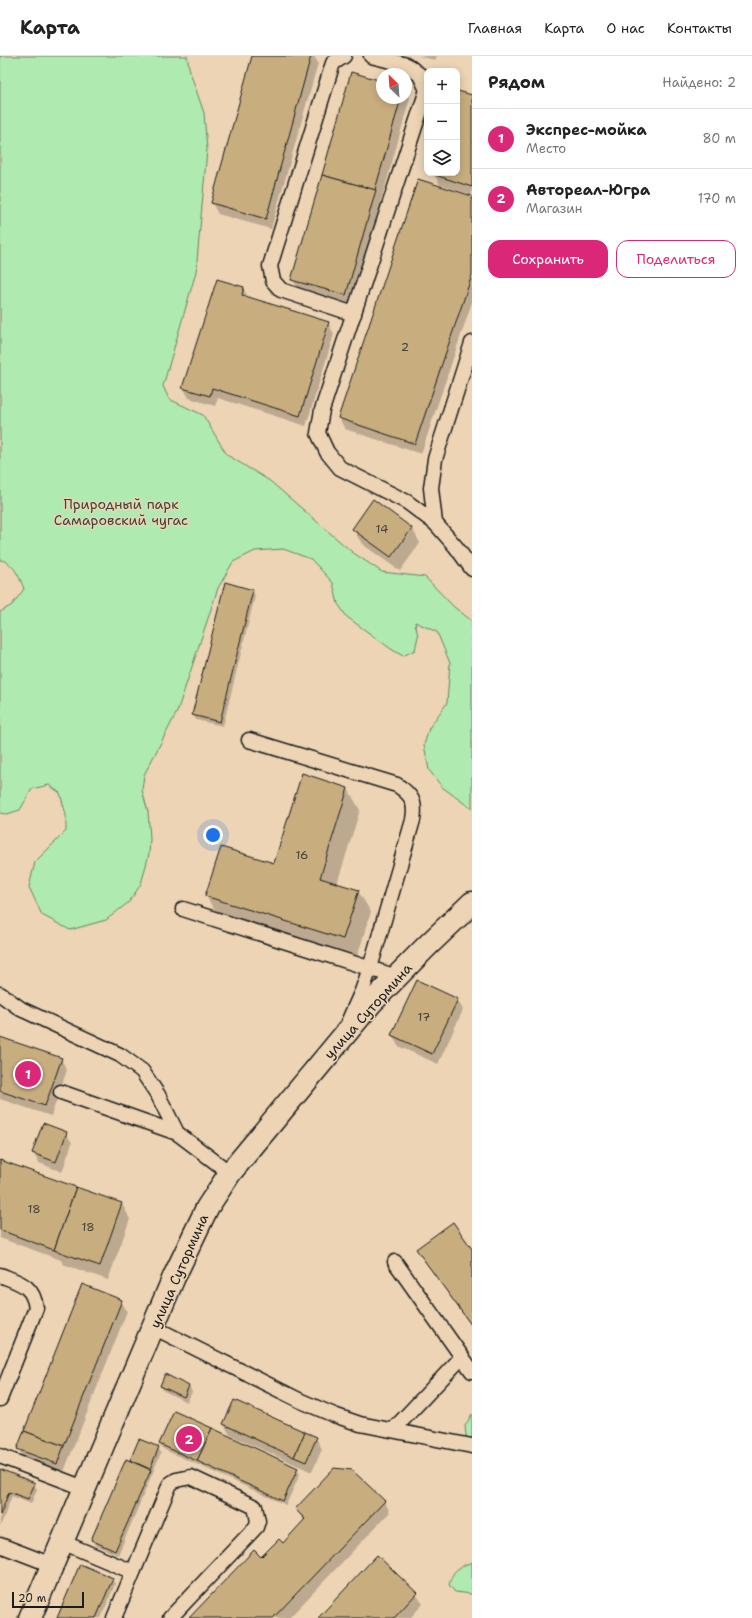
<!DOCTYPE html>
<html lang="ru">
<meta charset="utf-8">
<style>
:root{--surface:#fff;--page:#f2f2f2;--text:#222;--muted:#767676;--line:#e0e0e0;--accent:#db2777}
body{margin:0;font-family:"Shantell Sans",sans-serif;background:var(--page);color:var(--text)}
.controls{position:absolute;right:12px;top:12px;display:grid;overflow:hidden;border-radius:8px;box-shadow:0 2px 10px #0003}
.controls button{width:36px;height:36px;display:grid;place-items:center;padding:0;border:0;border-bottom:1px solid var(--line);background:var(--surface);color:var(--text);font:20px sans-serif}
.compass{position:absolute;left:376px;top:12px;width:36px;height:36px;border-radius:50%;background:var(--surface);box-shadow:0 2px 10px #0003;rotate:335deg}
.scale{position:absolute;left:12px;bottom:10px;width:72px;box-sizing:border-box;padding-left:4px;border:2px solid #1c1c1c;border-top:0;font-size:11px;line-height:14px;white-space:nowrap;color:#1c1c1c;-webkit-text-stroke:3px #ecd4b5;paint-order:stroke}
.you{position:absolute;left:213px;top:779px;width:14px;height:14px;margin:-10px;border:3px solid #fff;border-radius:50%;background:#1a73e8;box-shadow:0 0 0 6px #1a73e833}
.badge{display:grid;place-items:center;width:26px;height:26px;border-radius:50%;background:var(--accent);color:#fff;font-size:13px;font-weight:700}
.pin{position:absolute;translate:-50% -50%;border:2px solid #fff;box-shadow:0 1px 4px #0006}
.list{margin:0;padding:0;list-style:none}
h2{display:flex;justify-content:space-between;align-items:center;height:52px;margin:0;padding:0 16px;font-size:17px}
h2 small{font-size:13px;font-weight:400;color:var(--muted)}
.list li{display:grid;grid-template-columns:26px 1fr auto;gap:12px;align-items:center;box-sizing:border-box;height:60px;padding:0 16px;border-top:1px solid var(--line)}
.list b{display:block;font-size:15px;white-space:nowrap}
.list p{margin:0;font-size:13px;white-space:nowrap;color:var(--muted)}
.list em{font-size:13px;font-style:normal;color:var(--muted)}
.actions{display:flex;gap:8px;padding:12px 16px}
.actions a{flex:1;padding:9px 0;border:1px solid var(--accent);border-radius:12px;text-align:center;font-size:14px;color:var(--accent)}
.actions .main{background:var(--accent);color:#fff}
.icon{flex:none;width:22px;height:22px;fill:none;stroke:currentColor;stroke-width:2;stroke-linecap:round;stroke-linejoin:round}
.map{position:relative;flex:none;width:472px;height:1562px;overflow:hidden}
header{display:flex;align-items:center;gap:24px;box-sizing:border-box;height:56px;padding:0 20px;background:var(--surface);border-bottom:1px solid var(--line)}
header strong{font-size:19px}
nav{display:flex;gap:22px;margin-inline-start:auto;font-size:14px}
main{display:flex}
aside{flex:1;background:var(--surface)}
.map>svg:first-child{display:block}
</style>
<header>
<strong>Карта</strong>
<nav><a>Главная</a><a>Карта</a><a>О нас</a><a>Контакты</a></nav>
</header>
<main>
<div class="map">
<svg width="472" height="1562" viewBox="0 0 472 1562">
<rect width="100%" height="100%" fill="#ecd4b5"/>
<filter id="ink" filterUnits="userSpaceOnUse"><feTurbulence type="fractalNoise" baseFrequency=".025" numOctaves="2"/><feDisplacementMap in="SourceGraphic" scale="8" xChannelSelector="R" yChannelSelector="G"/><feConvolveMatrix kernelMatrix="1 2 1 2 8 2 1 2 1" color-interpolation-filters="sRGB"/></filter>
<g filter="url(#ink)">
<g fill="#afeab0" stroke="#668366">
<path d="M0,0H187L190,16L204,57L207,94L196,216L163,330L169,343L203,359L227,399L270,425L352,496L382,516L425,521L454,551L472,565V753L442,731L429,714L424,689L429,672L447,647L450,607L437,576L415,566L418,580L415,594L403,600L391,593L347,561L338,548L333,527L311,503L283,493L255,495L233,506L218,532L177,656L144,719L142,734L148,756L150,782L149,798L141,828L129,846L106,864L70,874L42,859L29,831L35,806L66,775V759L60,737L49,729L32,733L20,754L7,758L0,757V556L12,549L24,533C20,522 13,505 0,504Z"/>
<path d="M472,1358V1394L467,1387L465,1370Z"/>
<path d="M472,1506V1538L455,1536L449,1529C453,1513 458,1512 472,1506Z"/>
</g>
<g fill="#0003">
<path d="M253,0H314L318,7L271,173L218,158L212,147Z"/>
<path d="M418,0H437L435,4Z"/>
<path d="M382,26V42H406V36L410,42L352,249L299,234L293,224Z"/>
<path d="M472,40V139L440,129L434,118L457,117V43Z"/>
<path d="M472,141V246L421,398L345,373L339,362Z"/>
<path d="M243,232L249,243L328,267L334,278L306,370L218,342L215,350L189,342L183,331Z"/>
<path d="M412,472L420,487L400,515L362,488L353,473Z"/>
<path d="M252,534L255,540L223,670L196,664L193,659Z"/>
<path d="M348,733L360,754L337,828L358,835L371,856L356,904L219,861L206,840L275,809Z"/>
<path d="M457,943L463,954L438,1008L398,990L392,979Z"/>
<path d="M0,982L61,1003L67,1014L51,1060L0,1043Z"/>
<path d="M66,1077L72,1087L62,1116L39,1107L33,1097Z"/>
<path d="M0,1105L122,1148L130,1163L108,1224L63,1208L61,1204L0,1182Z"/>
<path d="M417,1193L472,1195V1271L423,1203Z"/>
<path d="M121,1245L127,1255L63,1418L24,1403L18,1392Z"/>
<path d="M161,1330H189L192,1336L187,1346L164,1335Z"/>
<path d="M224,1368L316,1382L322,1393L312,1416L230,1379Z"/>
<path d="M140,1384L158,1392L161,1397L118,1499L95,1489L92,1484Z"/>
<path d="M160,1388L297,1413L300,1418L286,1449L163,1393Z"/>
<path d="M0,1414L34,1428L37,1433L31,1448L12,1440L0,1471Z"/>
<path d="M384,1445L390,1456L289,1562H190L261,1502L283,1488L304,1465L296,1453Z"/>
<path d="M377,1501L416,1538L423,1548L410,1562H320Z"/>
<path d="M112,1523L115,1528L101,1562H58Z"/>
</g>
<g fill="#c8ae7f" stroke="#1c1c1c">
<path d="M252,0H311L266,163L211,147Z"/>
<path d="M351,16L382,25V42H401L375,134L322,119Z"/>
<path d="M458,35L472,39V131L432,118L433,117H457V40Z"/>
<path d="M322,119L376,134L346,239L291,224Z"/>
<path d="M418,123L472,140V219L415,388L338,362Z"/>
<path d="M217,223L244,231L242,239L329,266L300,360L212,332L210,340L182,332Z"/>
<path d="M373,443L412,472L391,501L352,473Z"/>
<path d="M225,526L253,534L220,666L192,659Z"/>
<path d="M302,717L348,732L320,822L359,834L343,883L205,840L221,791L274,807Z"/>
<path d="M417,924L458,943L432,998L391,979Z"/>
<path d="M0,981L62,1002L45,1050L0,1035Z"/>
<path d="M43,1067L67,1076L56,1106L32,1097Z"/>
<path d="M0,1104L76,1131L54,1194L0,1174Z"/>
<path d="M76,1131L122,1147L100,1210L54,1194Z"/>
<path d="M453,1166L472,1193V1270L416,1193Z"/>
<path d="M82,1228L122,1244L64,1390L24,1375Z"/>
<path d="M165,1318L189,1330L184,1341L160,1330Z"/>
<path d="M234,1344L305,1376L294,1401L223,1368Z"/>
<path d="M174,1355L212,1372L197,1405L159,1388Z"/>
<path d="M212,1372L298,1412L283,1445L197,1405Z"/>
<path d="M24,1375L64,1390L57,1408L17,1393Z"/>
<path d="M305,1376L317,1381L306,1406L294,1401Z"/>
<path d="M139,1383L159,1391L150,1413L130,1404Z"/>
<path d="M126,1403L151,1414L115,1495L91,1484Z"/>
<path d="M334,1412L352,1414L385,1445L273,1562H189L254,1494L261,1501L279,1483L283,1487L305,1463L295,1453Z"/>
<path d="M0,1413L35,1427L28,1443L9,1436L0,1459Z"/>
<path d="M377,1499L417,1537L394,1562H318Z"/>
<path d="M80,1508L113,1522L96,1562H57Z"/>
</g>
<g fill="none" stroke-linecap="round" stroke-linejoin="round">
<g stroke="#1c1c1c" stroke-width="17">
<g id="service">
<path d="M344,0L333,7L270,210L273,225L281,234L354,258"/>
<path d="M371,0L407,9L420,19L427,34L322,354L318,377L327,396L340,412L407,446L435,467L456,491L472,513"/>
<path d="M435,467L431,432L435,403L472,287"/>
<path d="M249,684L397,729C412,739 416,746 413,764L370,912L362,935L349,964"/>
<path d="M183,853L397,921"/>
<path d="M0,938L21,953L120,999L142,1015L158,1039L177,1077L230,1117"/>
<path d="M61,1036L177,1077"/>
<path d="M395,1206L472,1315"/>
<path d="M0,1219C20,1227 33,1229 36,1252L0,1343"/>
<path d="M153,1271L301,1345L334,1359L360,1368L472,1390"/>
<path d="M393,1374L462,1301"/>
<path d="M0,1400L84,1432"/>
<path d="M62,1486L133,1516"/>
<path d="M0,1489L52,1509"/>
<path d="M114,1562L170,1428L176,1424L191,1421L255,1451L258,1465L256,1471L170,1562"/>
</g>
</g>
<g stroke="#1c1c1c" stroke-width="25">
<path id="minor" d="M30,1562L174,1221L207,1152L230,1117L371,947L426,891L472,847"/>
</g>
<use href="#service" stroke="#ecd4b5" stroke-width="14"/>
<use href="#minor" stroke="#ecd4b5" stroke-width="22"/>
</g>
</g>
<g text-anchor="middle" stroke-width="3" stroke-linejoin="round" paint-order="stroke">
<g font-size="12" fill="#474035">
<text x="405" y="295">2</text>
<text x="382" y="477">14</text>
<text x="302" y="803">16</text>
<text x="424" y="965">17</text>
<text x="34" y="1157">18</text>
<text x="88" y="1175">18</text>
</g>
<g font-size="14" fill="#39453a" stroke="#ecd4b5">
<text x="121" y="453">Природный парк<tspan x="121" dy="16">Самаровский чугас</tspan></text>
</g>
<g font-size="14" fill="#1c1c1c" stroke="#ecd4b5">
<text transform="translate(368 955) rotate(-48)" y="5">улица Сутормина</text>
<text transform="translate(179 1215) rotate(-66)" y="5">улица Сутормина</text>
</g>
</g>
</svg>
<div class="controls">
<button>+</button>
<button>−</button>
<button><svg class="icon" aria-label="layers" viewBox="0 0 24 24"><path d="M12 4l9 5-9 5-9-5zM3 14l9 5 9-5"/></svg></button>
</div>
<svg class="compass" viewBox="-18 -18 36 36"><path d="M0-13l5 13h-10z" fill="#e53935"/><path d="M0 13l5-13h-10z" fill="#767676"/></svg>
<div class="scale">20 m</div>
<div class="you"></div>
<div class="pin badge" style="left:28px;top:1018px">1</div>
<div class="pin badge" style="left:189px;top:1383px">2</div>
</div>
<aside>
<h2>Рядом<small>Найдено: 2</small></h2>
<ul class="list">
<li><span class="badge">1</span><div><b>Экспрес-мойка</b><p>Место</p></div><em>80 m</em></li>
<li><span class="badge">2</span><div><b>Автореал-Югра</b><p>Магазин</p></div><em>170 m</em></li>
</ul>
<div class="actions"><a class="main">Сохранить</a><a>Поделиться</a></div>
</aside>
</main>
